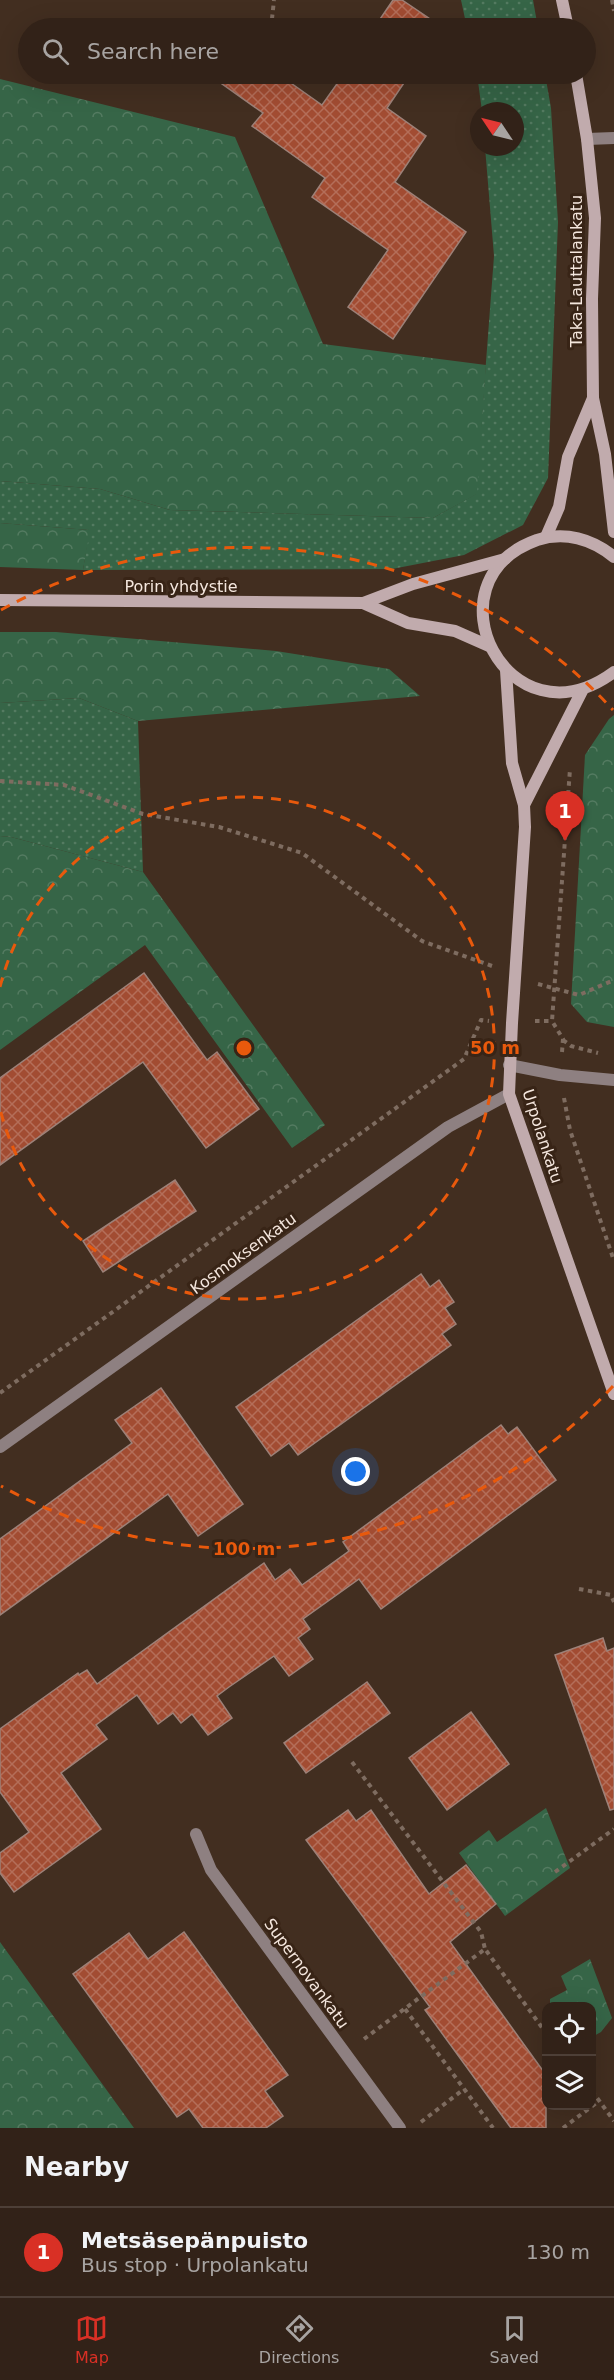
<!DOCTYPE html>
<meta charset="utf-8">
<style>
:root{--surface:#322218;--page:#3d2f25;--text:#f1f3f6;--muted:#a8a4a2;--line:#4d3f37;--accent:#d93025}
body{margin:0;font-family:"DejaVu Sans",sans-serif;background:var(--page);color:var(--text)}
.controls{position:absolute;right:18px;bottom:18px;display:grid;overflow:hidden;border-radius:12px;box-shadow:0 6px 24px #0002}
.controls button{width:54px;height:54px;display:grid;place-items:center;padding:0;border:0;border-bottom:2px solid var(--line);background:var(--surface);color:var(--text);font:30px sans-serif}
.compass{position:absolute;left:470px;top:102px;width:54px;height:54px;border-radius:50%;background:var(--surface);box-shadow:0 6px 24px #0002;rotate:305deg}
.you{position:absolute;left:356px;top:1472px;width:21px;height:21px;margin:-15px;border:4px solid #fff;border-radius:50%;background:#1a73e8;box-shadow:0 0 0 9px #1a73e833}
.badge{display:grid;place-items:center;width:39px;height:39px;border-radius:50%;background:var(--accent);color:#fff;font-size:20px;font-weight:700}
.pin{position:absolute;translate:-50% -50px;filter:drop-shadow(0 2px 3px #0008)}
.pin::after{content:'';position:absolute;top:32px;width:21px;height:18px;background:inherit;clip-path:polygon(0 0,100% 0,50% 100%)}
.list{margin:0;padding:0;list-style:none}
h2{display:flex;justify-content:space-between;align-items:center;height:78px;margin:0;padding:0 24px;font-size:26px}
h2 small{font-size:20px;font-weight:400;color:var(--muted)}
.list li{display:grid;grid-template-columns:39px 1fr auto;gap:18px;align-items:center;box-sizing:border-box;height:90px;padding:0 24px;border-top:2px solid var(--line)}
.list b{display:block;font-size:22px;white-space:nowrap}
.list p{margin:0;font-size:20px;white-space:nowrap;color:var(--muted)}
.list em{font-size:20px;font-style:normal;color:var(--muted)}
.icon{flex:none;width:33px;height:33px;fill:none;stroke:currentColor;stroke-width:2;stroke-linecap:round;stroke-linejoin:round}
.map{position:relative;flex:none;width:614px;height:2128px;overflow:hidden}
.search{position:absolute;background:var(--surface);box-shadow:0 6px 24px #0002;left:18px;right:18px;top:18px;height:66px;display:flex;align-items:center;gap:15px;box-sizing:border-box;padding:0 21px;border-radius:33px;color:var(--muted);font-size:22px}
.sheet{height:168px;background:var(--surface)}
nav{display:flex;justify-content:space-around;align-items:center;box-sizing:border-box;height:84px;border-top:2px solid var(--line);background:var(--surface);font-size:16px;color:var(--muted)}
nav a{display:grid;justify-items:center;gap:3px}
nav .on{color:var(--accent)}
.map>svg:first-child{display:block}
</style>
<div class="map">
<svg width="614" height="2128" viewBox="0 0 614 2128">
<defs>
<pattern id="grass-dots" width="8" height="8" patternUnits="userSpaceOnUse" patternTransform="scale(1.5)"><rect width="8" height="8" fill="#366547"/><path d="M2 2h.1M6 6h.1" fill="none" stroke="#547b61" stroke-width="1.8" stroke-linecap="round"/></pattern>
<pattern id="forest-crowns" width="20" height="18" patternUnits="userSpaceOnUse" patternTransform="scale(1.5)"><rect width="20" height="18" fill="#366547"/><path d="M2 6a3 3 0 1 1 6 0M12 15a3 3 0 1 1 6 0" fill="none" stroke="#547b61"/></pattern>
<pattern id="building-cross-hatch" width="8" height="8" patternUnits="userSpaceOnUse" patternTransform="scale(1.5)"><rect width="8" height="8" fill="#a24c32"/><path d="M0 0l8 8M0 8l8-8" fill="none" stroke="#b46e59"/></pattern>
</defs>
<rect width="100%" height="100%" fill="#422e20"/>
<g fill="url(#grass-dots)">
<path d="M461,0H533L538,28H467Z"/>
<path d="M477,74H545L551,108L558,222L548,478L523,525L464,555L392,569L83,570L89,530L0,523V481L100,489L170,510L433,518L476,494L494,256L485,147H515V111H482Z"/>
<path d="M79,698L138,721L143,872L11,837L0,836V703Z"/>
</g>
<g fill="url(#forest-crowns)">
<path d="M0,79L235,137L323,344L486,365L477,494L433,518L170,510L100,489L0,481Z"/>
<path d="M0,523L90,530L83,570L0,567Z"/>
<path d="M0,632H56L276,651L389,669L420,696L138,721L79,698L0,703Z"/>
<path d="M614,715V1027L587,1022L571,1004L585,755L609,719Z"/>
<path d="M0,836L11,837L143,872L325,1125L292,1148L145,945L0,1050Z"/>
<path d="M546,1808L570,1868L505,1916L459,1853L489,1830L497,1842Z"/>
<path d="M0,1942L134,2128H0Z"/>
<path d="M590,1959L612,2018L601,2032L592,2037V2006H550V1999L567,1990L561,1976Z"/>
</g>
<g fill="url(#building-cross-hatch)" stroke="#9d8178" stroke-width="1.5">
<path d="M393,0H402L442,27L374,28Z"/>
<path d="M208,74H278L322,105L344,74H410L387,108L426,136L395,182L466,232L393,339L348,307L388,250L312,197L325,178L252,126L263,113Z"/>
<path d="M144,973L207,1060L217,1052L259,1109L206,1148L143,1062L0,1165V1078Z"/>
<path d="M175,1180L196,1211L103,1272L83,1241Z"/>
<path d="M421,1274L430,1287L439,1280L454,1302L445,1308L456,1324L442,1334L451,1345L298,1455L289,1443L271,1456L236,1407Z"/>
<path d="M161,1388L243,1504L198,1536L168,1494L0,1615V1539L132,1443L115,1420Z"/>
<path d="M501,1425L508,1434L517,1427L556,1480L381,1609L359,1579L303,1619L310,1629L298,1638L313,1659L289,1676L274,1656L229,1687L217,1696L232,1718L208,1735L192,1714L181,1723L173,1713L158,1724L137,1695L96,1725L107,1739L61,1773L101,1829L14,1892L0,1873V1853L29,1832L0,1792V1729L78,1673L79,1675L87,1670L97,1684L264,1563L275,1580L290,1569L302,1585L349,1551L343,1542Z"/>
<path d="M603,1638L607,1651L614,1648V1809L610,1810L555,1655Z"/>
<path d="M367,1682L390,1713L306,1773L284,1743Z"/>
<path d="M471,1712L509,1764L447,1810L409,1758Z"/>
<path d="M348,1810L356,1821L371,1810L429,1894L466,1865L496,1904L450,1942L546,2075V2128H511L425,2010L430,2007L306,1840Z"/>
<path d="M184,1932L288,2075L265,2091L283,2116L266,2128H203L189,2109L177,2117L73,1974L129,1933L148,1959Z"/>
</g>
<g fill="none" stroke-linecap="round" stroke-linejoin="round">
<g stroke="#7e6c60" stroke-width="4" stroke-dasharray="4.5 4.5" stroke-linecap="butt">
<path d="M612,0L614,11"/>
<path d="M271,28L274,0"/>
<path d="M0,781L64,785L143,814L219,827L302,853L422,941L492,966"/>
<path d="M538,984L579,995L614,980"/>
<path d="M535,1021H552"/>
<path d="M563,1040L571,1046L598,1053"/>
<path d="M562,1052L563,1039L552,1021L570,769"/>
<path d="M564,1098L570,1130L614,1261"/>
<path d="M0,1393L464,1059L481,1020L489,1021"/>
<path d="M579,1589L611,1595L614,1602"/>
<path d="M352,1762L481,1932L485,1949"/>
<path d="M555,1872L614,1829"/>
<path d="M405,2009L493,2128"/>
<path d="M364,2039L485,1949L546,2033"/>
<path d="M592,2091L614,2121"/>
<path d="M421,2122L464,2089"/>
<path d="M563,2128L599,2101"/>
</g>
<g stroke="#8e8081" stroke-width="12">
<path d="M587,139L614,138"/>
<path d="M509,1065L560,1075L614,1080"/>
<path d="M196,1834L211,1870L400,2128"/>
</g>
<path stroke="#8e8081" stroke-width="12" d="M0,1447L448,1127L509,1094"/>
<g stroke="#c1abad" stroke-width="12">
<path d="M562,0L568,28"/>
<path d="M576,74L587,139L595,218L592,299L593,398L605,454L614,532"/>
<path d="M546,537L559,507L568,457L593,398"/>
<path d="M614,557C592,539 565,531 537,540C423,581 508,750 614,672"/>
<path d="M0,600L363,603L413,584L505,559"/>
<path d="M363,603L408,623L455,631L489,646"/>
<path d="M506,670L512,763L524,805L525,827L512,1023L509,1094L614,1394"/>
<path d="M524,805L582,691"/>
</g>
</g>
<g fill="none" stroke="#e8590c" stroke-width="3" stroke-dasharray="10 8">
<path d="M0 987A251 251 0 1 1 0 1109"/>
<path d="M613 1386A501 501 0 0 1 1 1486M1 610A501 501 0 0 1 613 710"/>
</g>
<g text-anchor="middle" stroke-width="6" stroke-linejoin="round" paint-order="stroke">
<g font-size="16" fill="#f5e7de" stroke="#382416">
<text transform="translate(576 271) rotate(-90)" y="6">Taka-Lauttalankatu</text>
<text x="181" y="592">Porin yhdystie</text>
<text transform="translate(543 1136) rotate(72)" y="6">Urpolankatu</text>
<text transform="translate(243 1253) rotate(-36)" y="6">Kosmoksenkatu</text>
<text transform="translate(307 1973) rotate(54)" y="6">Supernovankatu</text>
</g>
</g>
<circle cx="244" cy="1048" r="9" fill="#e8590c" stroke="#382416" stroke-width="3"/>
<g font-size="18" text-anchor="middle" font-weight="bold" fill="#e8590c" stroke="#382416" stroke-width="6" stroke-linejoin="round" paint-order="stroke">
<text x="495" y="1054">50 m</text>
<text x="244" y="1555">100 m</text>
</g>
</svg>
<div class="controls">
<button><svg class="icon" aria-label="locate" viewBox="0 0 24 24"><circle cx="12" cy="12" r="6"/><path d="M12 2v4M12 18v4M2 12h4M18 12h4"/></svg></button>
<button><svg class="icon" aria-label="layers" viewBox="0 0 24 24"><path d="M12 4l9 5-9 5-9-5zM3 14l9 5 9-5"/></svg></button>
</div>
<svg class="compass" viewBox="-18 -18 36 36"><path d="M0-13l5 13h-10z" fill="#e53935"/><path d="M0 13l5-13h-10z" fill="#a8a4a2"/></svg>
<div class="you"></div>
<div class="pin badge" style="left:565px;top:841px">1</div>
<div class="search"><svg class="icon" aria-label="search" viewBox="0 0 24 24"><circle cx="10" cy="10" r="6"/><path d="M15 15l6 6"/></svg>Search here</div>
</div>
<section class="sheet">
<h2>Nearby<small></small></h2>
<ul class="list">
<li><span class="badge">1</span><div><b>Metsäsepänpuisto</b><p>Bus stop · Urpolankatu</p></div><em>130 m</em></li>
</ul>
</section>
<nav>
<a class="on"><svg class="icon" aria-label="map" viewBox="0 0 24 24"><path d="M3 6l6-2 6 2 6-2v14l-6 2-6-2-6 2zM9 4v14M15 6v14"/></svg>Map</a>
<a><svg class="icon" aria-label="directions" viewBox="0 0 24 24"><path d="M12 3l9 9-9 9-9-9zM9 14v-3h6M13 9l2 2-2 2"/></svg>Directions</a>
<a><svg class="icon" aria-label="saved" viewBox="0 0 24 24"><path d="M7 4h10v16l-5-4-5 4z"/></svg>Saved</a>
</nav>
